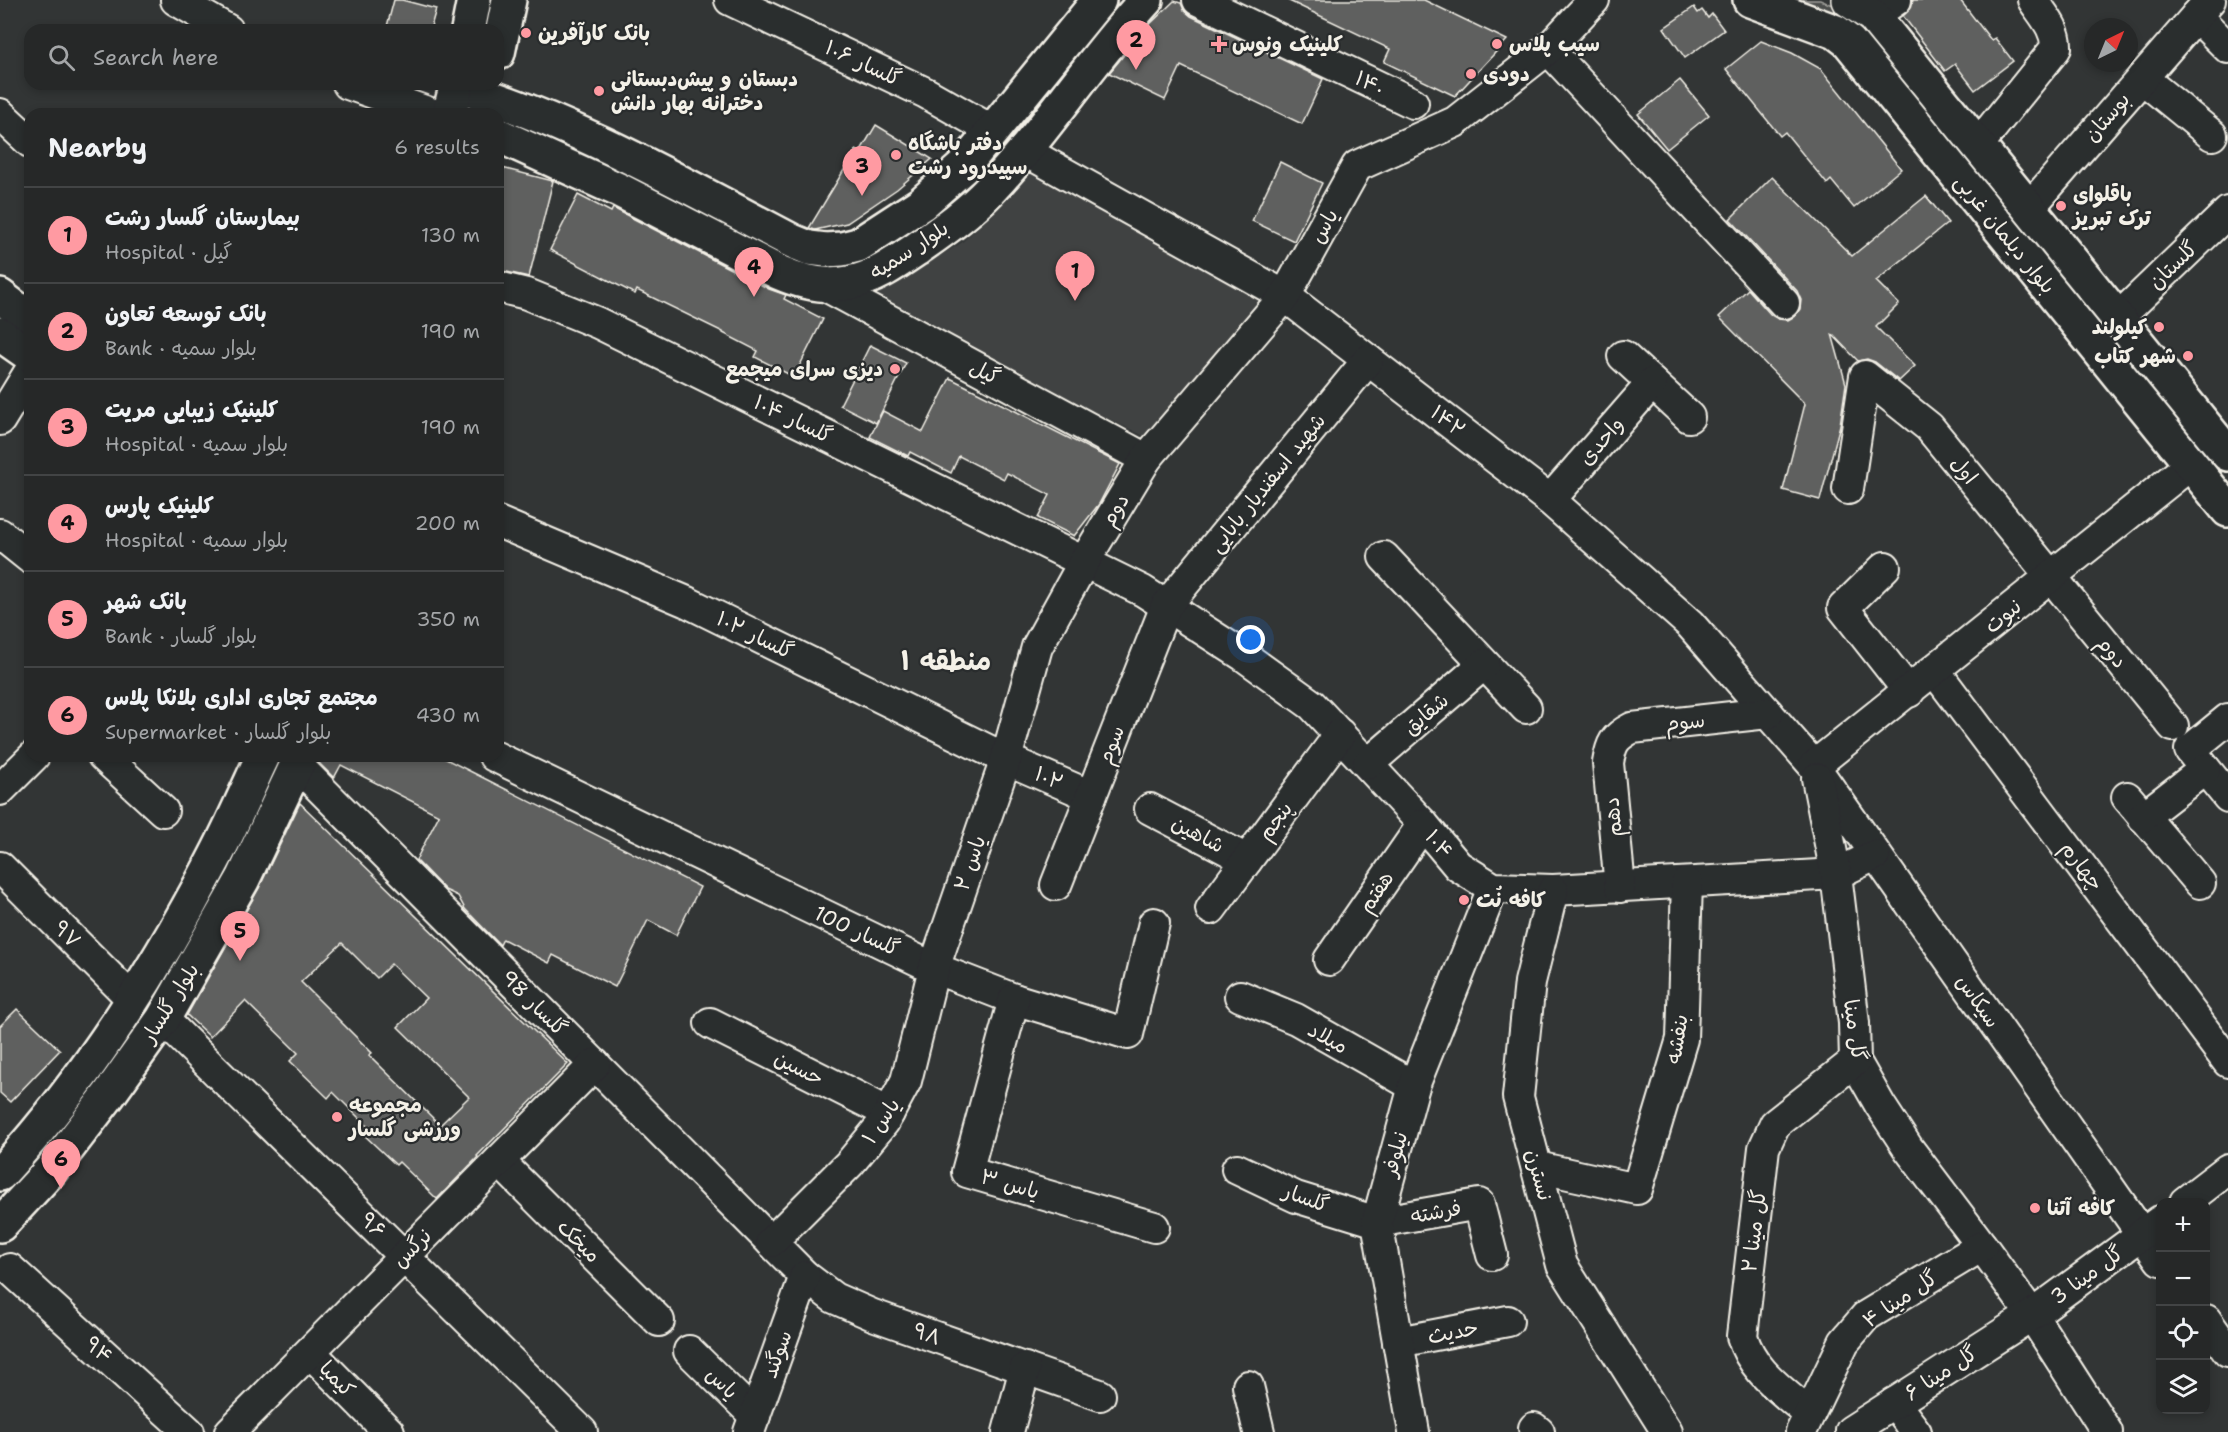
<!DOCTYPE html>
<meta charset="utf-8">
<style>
:root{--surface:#262828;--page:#323434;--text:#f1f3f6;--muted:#a4a6a8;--line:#424445;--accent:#ff9aa2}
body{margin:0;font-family:"Shantell Sans","Playpen Sans Arabic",sans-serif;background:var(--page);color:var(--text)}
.controls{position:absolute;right:18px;bottom:18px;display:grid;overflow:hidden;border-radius:12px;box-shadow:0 3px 9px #0003}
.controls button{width:54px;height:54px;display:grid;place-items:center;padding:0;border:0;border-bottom:2px solid var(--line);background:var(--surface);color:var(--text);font:30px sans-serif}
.compass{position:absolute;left:2084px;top:18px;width:54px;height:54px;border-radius:50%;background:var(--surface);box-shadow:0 3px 9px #0003;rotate:43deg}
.you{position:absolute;left:1251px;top:640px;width:21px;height:21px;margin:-15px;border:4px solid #fff;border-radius:50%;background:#1a73e8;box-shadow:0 0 0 9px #1a73e833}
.badge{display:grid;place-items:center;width:39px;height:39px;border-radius:50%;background:var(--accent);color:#111;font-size:20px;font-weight:700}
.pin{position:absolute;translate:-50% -50px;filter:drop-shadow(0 2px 3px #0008)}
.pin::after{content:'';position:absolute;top:32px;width:21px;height:18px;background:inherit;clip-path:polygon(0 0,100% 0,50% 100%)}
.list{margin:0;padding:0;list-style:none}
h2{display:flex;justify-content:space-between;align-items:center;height:78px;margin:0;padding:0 24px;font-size:26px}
h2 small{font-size:20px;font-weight:400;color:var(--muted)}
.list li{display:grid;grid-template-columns:39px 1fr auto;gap:18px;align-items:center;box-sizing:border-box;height:96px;padding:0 24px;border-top:2px solid var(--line)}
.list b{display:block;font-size:22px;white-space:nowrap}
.list p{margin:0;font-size:20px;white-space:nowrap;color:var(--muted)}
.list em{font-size:20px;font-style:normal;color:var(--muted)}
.icon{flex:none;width:33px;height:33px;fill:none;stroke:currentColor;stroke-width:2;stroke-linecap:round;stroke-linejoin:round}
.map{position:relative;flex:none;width:2228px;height:1432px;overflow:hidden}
.search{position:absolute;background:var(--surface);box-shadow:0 3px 9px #0003;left:24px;top:24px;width:480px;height:66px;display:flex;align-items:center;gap:15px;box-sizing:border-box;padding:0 21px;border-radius:18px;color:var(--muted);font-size:22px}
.panel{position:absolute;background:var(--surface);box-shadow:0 3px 9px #0003;left:24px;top:108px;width:480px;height:654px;border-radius:18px}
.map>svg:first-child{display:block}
</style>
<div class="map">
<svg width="2228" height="1432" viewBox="0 0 2228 1432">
<defs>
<pattern id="grass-tufts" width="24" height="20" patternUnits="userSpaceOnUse" patternTransform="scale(1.5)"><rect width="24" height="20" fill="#4b4d4c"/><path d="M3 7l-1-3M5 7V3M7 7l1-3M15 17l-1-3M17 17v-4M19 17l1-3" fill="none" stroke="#666766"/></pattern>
</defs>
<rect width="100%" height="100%" fill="#323535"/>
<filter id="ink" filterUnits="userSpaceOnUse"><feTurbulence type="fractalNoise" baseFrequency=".0167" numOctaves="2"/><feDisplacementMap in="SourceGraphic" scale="12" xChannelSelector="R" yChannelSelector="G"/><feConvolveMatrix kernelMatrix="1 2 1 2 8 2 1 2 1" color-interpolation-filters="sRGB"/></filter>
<g filter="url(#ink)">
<path fill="#404242" d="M1026,165L1277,293L1152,440L884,309L878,294L961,243L995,212Z"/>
<path fill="url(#grass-tufts)" stroke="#a09f9a" stroke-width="1.5" d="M1785,0H1820L1851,13L1962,149L1958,155Z"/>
<g fill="#5f605f" stroke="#f4f1e8" stroke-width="1.5" fill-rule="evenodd">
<path d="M394,0H402L436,9L430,30H386Z"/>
<path d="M1287,0H1424L1507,40L1455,96L1384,62L1390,49Z"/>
<path d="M1913,0H1960L1991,40L1995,38L2013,61L1975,90L1955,64L1945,71L1903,16L1911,8Z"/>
<path d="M1174,1L1181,3L1184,10L1191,16L1323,79L1302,124L1181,66L1165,100L1109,73L1147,27Z"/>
<path d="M1694,7L1698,13L1702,10L1708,18L1712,14L1724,30L1685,58L1664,28Z"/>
<path d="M1761,41L1792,53L1821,69L1901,169L1854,208L1831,180L1827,184L1785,132L1780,136L1726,69Z"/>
<path d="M1680,80L1709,115L1667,149L1638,114Z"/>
<path d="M876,125L932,159L897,189L847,223L815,230L809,228L856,150L860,152Z"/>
<path d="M1280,162L1322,183L1294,241L1252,221Z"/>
<path d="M498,167L553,181L529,277L498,270Z"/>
<path d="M1772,177L1852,256L1926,196L1948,223L1876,281L1899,304L1876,327L1915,366L1899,381L1875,362L1867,359L1858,361L1832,334L1846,384L1840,425L1820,500L1783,490L1805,404L1719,317L1748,289L1771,315L1778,319L1788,320L1795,316L1800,309L1801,300L1797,291L1730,219Z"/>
<path d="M578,195L611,212L613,208L769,289L786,295L784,299L823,319L794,377L755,357L758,351L723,333V332L637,290L635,294L550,250Z"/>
<path d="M870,345L906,363L876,423L840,405Z"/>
<path d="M950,378L1120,464L1099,504L1074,536L1038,518L1050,495L1007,473L1004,479L959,456L951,473L910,452L908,456L870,437L883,411L923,432Z"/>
<path d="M319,756H440L700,887L676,935L648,920L615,987L553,955L549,963L503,939L500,945L465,909L458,896L445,890L416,860L439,815L341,765L334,778L318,762Z"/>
<path d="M300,803L568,1064L477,1156L478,1157L437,1199L399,1162L396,1165L362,1133L368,1127L333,1092L328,1098L290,1061L298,1053L245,1001L210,1037L187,1015L259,888ZM342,943L377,978L391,964L426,998L398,1027L469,1097L440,1125L369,1055L372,1053L301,982Z"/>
<path d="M17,1009L60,1050L10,1102L0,1093V1026Z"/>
</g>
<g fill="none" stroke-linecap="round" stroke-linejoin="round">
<g stroke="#f4f1e8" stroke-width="34">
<g id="minor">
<path d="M176,0L228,30"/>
<path d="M730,0L926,93L993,131"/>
<path d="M1198,0L1413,103"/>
<path d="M1873,16L1896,0"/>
<path d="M2196,16L2228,48"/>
<path d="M1548,49L1784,303"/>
<path d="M2142,78L2212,135"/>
<path d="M348,84L433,114"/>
<path d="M0,114L30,142"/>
<path d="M1978,145L2056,48C2057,29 2043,15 2033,0"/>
<path d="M1023,150L1285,296L1550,500L1690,624L1814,766L2160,1260"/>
<path d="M2029,208L2210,0"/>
<path d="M824,285L1146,459"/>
<path d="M498,287L527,294L598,323L1143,591L1244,656L1312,705L1423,824L1458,866L1493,888L1553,890L1836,874L1875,855"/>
<path d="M2118,318L2228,212"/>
<path d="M1623,356L1689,417"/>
<path d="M0,420L30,371"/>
<path d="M1848,489L1865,376L1929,427L2173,726"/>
<path d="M1550,500L1652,383"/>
<path d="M498,522L687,602L1006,759L1091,796"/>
<path d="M0,534L30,558"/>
<path d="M1384,557L1526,708"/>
<path d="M1885,567L1843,608L1909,692"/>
<path d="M1935,671L2228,1062"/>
<path d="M2228,719L2190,750L2228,797"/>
<path d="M103,756L163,811"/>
<path d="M494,756L934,968L1014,999L1128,1034L1154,923"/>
<path d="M1368,764L1484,664"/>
<path d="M297,765L805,1276L834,1298L873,1315L1100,1395"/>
<path d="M1814,766L2191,464"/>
<path d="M1817,778L1836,874L1854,1023L1855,1061L1880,1105L1908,1148L1982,1246L2032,1315L2107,1432"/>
<path d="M0,790L34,756"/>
<path d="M2127,797L2200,883"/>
<path d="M1150,809L1247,860"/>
<path d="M2143,817L2205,769"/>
<path d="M0,867L133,1000"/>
<path d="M1056,885L1166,606L1368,360"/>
<path d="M1620,887L1608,763C1611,744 1614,737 1632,728L1768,713"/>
<path d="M1553,890L1530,982L1518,1097L1562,1265L1667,1432"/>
<path d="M1211,909L1340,734"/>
<path d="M1329,960L1423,824"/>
<path d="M1240,996L1296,1019L1414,1086"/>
<path d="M1014,999L967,1172L1154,1227"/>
<path d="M163,1019L582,1432"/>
<path d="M710,1023L889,1113"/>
<path d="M499,1161L659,1321"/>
<path d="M1537,1167L1637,1189L1682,1039L1687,883"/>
<path d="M1237,1169L1296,1197L1377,1222L1479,1204L1492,1255"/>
<path d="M2185,1202L2228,1169"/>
<path d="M771,1242L850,1163L884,1122L906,1081L934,968L1006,759L1037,647L1084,562L1146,459L1285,296L1357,166L1455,122L1548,49L1594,0"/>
<path d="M10,1269L189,1432"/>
<path d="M2206,1320L2228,1351"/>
<path d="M1398,1342L1508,1321"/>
<path d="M689,1351L755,1416"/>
<path d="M310,1352L389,1432"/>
<path d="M1248,1386L1259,1432"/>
<path d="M1894,1403L1916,1432"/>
<path d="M1809,1414C1782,1390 1752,1371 1742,1336L1764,1148L1775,1124L1855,1061"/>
<path d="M1534,1428L1539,1432"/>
<path d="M1851,1431L2032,1315L2160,1221"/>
<path d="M230,1432L595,1064"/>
<path d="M749,1432L805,1276"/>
<path d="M1008,1432L1025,1368"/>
<path d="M1414,1432L1377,1222L1414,1086L1493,888"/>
<path d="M1801,1432L1844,1342L1866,1316L1982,1246"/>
</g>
</g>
<g stroke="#f4f1e8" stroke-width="38">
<g id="major">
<path d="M1750,0L1836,32L1849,42L2228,510"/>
<path d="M1849,0L1873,16L2228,454"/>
<path d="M468,30L474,0"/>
<path d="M498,53L509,0"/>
<path d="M457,86C574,122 683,184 792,241L809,248L826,250L842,249L858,245L921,204L963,167L1099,0"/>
<path d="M449,114L457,84"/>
<path d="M498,135L621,191L778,272C801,282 824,288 849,283C875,278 896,263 918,248C942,231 968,213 989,191C1045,132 1091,60 1146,0"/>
<path d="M0,296L30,319"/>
<path d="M0,334L30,355"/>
<path d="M0,1174C85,1082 154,973 212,863C231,828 246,792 263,756"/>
<path d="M0,1225L51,1170L108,1096L163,1019L243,879L301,756"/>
</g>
</g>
<use href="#minor" stroke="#2a2d2e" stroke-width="30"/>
<use href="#major" stroke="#2a2d2e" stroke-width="33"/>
</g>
</g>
<g fill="#ff9aa2" stroke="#2a2d2e" stroke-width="2">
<circle cx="526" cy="33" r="6"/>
<path d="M1216 35h6v6h6v6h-6v6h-6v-6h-6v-6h6z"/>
<circle cx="1497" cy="44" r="6"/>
<circle cx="1471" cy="74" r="6"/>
<circle cx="599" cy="91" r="6"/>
<circle cx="896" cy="155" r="6"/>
<circle cx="2061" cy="206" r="6"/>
<circle cx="2159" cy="327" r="6"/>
<circle cx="2188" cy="356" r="6"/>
<circle cx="895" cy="369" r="6"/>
<circle cx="1464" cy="900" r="6"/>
<circle cx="337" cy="1117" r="6"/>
<circle cx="2035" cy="1208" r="6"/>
</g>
<g text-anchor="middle" stroke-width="4.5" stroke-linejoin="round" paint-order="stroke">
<g font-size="21" font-weight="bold" fill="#f4f1e8" stroke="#2a2d2e" text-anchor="start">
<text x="538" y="40">بانک کارآفرین</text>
<text x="1232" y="51">کلینیک ونوس</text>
<text x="1509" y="51">سیب پلاس</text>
<text x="1483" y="81">دودی</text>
<text x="611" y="86">دبستان و پیش‌دبستانی<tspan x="611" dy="24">دخترانه بهار دانش</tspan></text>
<text x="908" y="150">دفتر باشگاه<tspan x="908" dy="24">سپیدرود رشت</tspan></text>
<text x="2073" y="201">باقلوای<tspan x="2073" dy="24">ترک تبریز</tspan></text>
<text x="2147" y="334" text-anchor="end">کیلولند</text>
<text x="2176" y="363" text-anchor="end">شهر کتاب</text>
<text x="883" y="376" text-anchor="end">دیزی سرای میجمع</text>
<text x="1476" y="907">کافه نُت</text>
<text x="349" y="1112">مجموعه<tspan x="349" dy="24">ورزشی گلسار</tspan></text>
<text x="2047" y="1215">کافه آتنا</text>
</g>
<g font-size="21" fill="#f4f1e8" stroke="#2a2d2e">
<text transform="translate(863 63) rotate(25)" y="7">گلسار ۱۰۶</text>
<text transform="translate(1370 83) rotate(26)" y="7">۱۴۰</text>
<text transform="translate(2107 117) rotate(-49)" y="7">بوستان</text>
<text transform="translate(1324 226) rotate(-61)" y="7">یاس</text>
<text transform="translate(2005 234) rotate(51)" y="7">بلوار دیلمان غربی</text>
<text transform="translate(909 250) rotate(-33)" y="7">بلوار سمیه</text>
<text transform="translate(2173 265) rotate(-44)" y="7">گلستان</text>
<text transform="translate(985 372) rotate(28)" y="7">گیل</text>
<text transform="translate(793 419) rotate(26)" y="7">گلسار ۱۰۴</text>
<text transform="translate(1448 421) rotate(38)" y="7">۱۴۲</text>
<text transform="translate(1601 441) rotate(-49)" y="7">واحدی</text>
<text transform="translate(1964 470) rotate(51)" y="7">اول</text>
<text transform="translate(1267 483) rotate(-51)" y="7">شهید اسفندیار بابایی</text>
<text transform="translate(1115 510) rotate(-59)" y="7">دوم</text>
<text transform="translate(2003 616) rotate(-39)" y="7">نبوت</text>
<text transform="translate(755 635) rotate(26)" y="7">گلسار ۱۰۲</text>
<text transform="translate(2112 652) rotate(51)" y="7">دوم</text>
<text transform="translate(1426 714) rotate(-41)" y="7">شقایق</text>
<text transform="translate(1685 722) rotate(-6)" y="7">سوم</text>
<text transform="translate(1111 745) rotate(-69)" y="7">سوم</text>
<text transform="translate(1049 778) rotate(23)" y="7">۱۰۲</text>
<text transform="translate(1613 817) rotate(-95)" y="7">دهم</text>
<text transform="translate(1275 821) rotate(-53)" y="7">پنجم</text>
<text transform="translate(1198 834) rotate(28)" y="7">شاهین</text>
<text transform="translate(1439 844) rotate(50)" y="7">۱۰۴</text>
<text transform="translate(970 863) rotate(-71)" y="7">یاس ۲</text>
<text transform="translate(2082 866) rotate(53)" y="7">چهارم</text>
<text transform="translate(1376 892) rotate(-56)" y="7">هفتم</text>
<text transform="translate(857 931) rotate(25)" y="7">گلسار 100</text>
<text transform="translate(67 934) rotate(45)" y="7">۹۷</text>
<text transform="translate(1978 1001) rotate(55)" y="7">سیکاس</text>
<text transform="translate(170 1003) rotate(-58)" y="7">بلوار گلسار</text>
<text transform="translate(534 1003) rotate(45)" y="7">گلسار 98</text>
<text transform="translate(1855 1030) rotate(82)" y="7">گل مینا</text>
<text transform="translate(1328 1038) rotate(29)" y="7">میلاد</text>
<text transform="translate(1677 1039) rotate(-81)" y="7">بنفشه</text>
<text transform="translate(799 1068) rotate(27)" y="7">حسین</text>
<text transform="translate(881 1121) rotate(-56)" y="7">یاس ۱</text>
<text transform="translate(1395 1154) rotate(-75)" y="7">نیلوفر</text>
<text transform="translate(1539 1175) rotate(75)" y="7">نسترن</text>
<text transform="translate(1010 1184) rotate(16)" y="7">یاس ۳</text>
<text transform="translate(1306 1198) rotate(20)" y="7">گلسار</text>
<text transform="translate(1436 1212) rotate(-10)" y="7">فرشته</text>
<text transform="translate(373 1225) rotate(44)" y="7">۹۶</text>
<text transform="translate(1754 1231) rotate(-83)" y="7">گل مینا ۲</text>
<text transform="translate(579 1241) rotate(45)" y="7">میخک</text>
<text transform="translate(412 1248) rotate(-45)" y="7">نرگس</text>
<text transform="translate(2087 1275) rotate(-36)" y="7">گل مینا 3</text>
<text transform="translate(1900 1299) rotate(-34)" y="7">گل مینا ۴</text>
<text transform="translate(1453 1332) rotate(-11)" y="7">حدیث</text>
<text transform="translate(927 1334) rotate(20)" y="7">۹۸</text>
<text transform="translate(99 1350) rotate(42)" y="7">۹۴</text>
<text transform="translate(777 1354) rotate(-70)" y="7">سوگند</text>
<text transform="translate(1941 1373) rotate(-33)" y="7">گل مینا ۶</text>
<text transform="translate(337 1379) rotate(46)" y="7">کیمیا</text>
<text transform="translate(722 1383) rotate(44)" y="7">یاس</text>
</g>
<g font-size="27" font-weight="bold" fill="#f4f1e8" stroke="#2a2d2e">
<text x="946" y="670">منطقه ۱</text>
</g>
</g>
</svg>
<div class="controls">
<button>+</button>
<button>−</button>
<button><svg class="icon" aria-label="locate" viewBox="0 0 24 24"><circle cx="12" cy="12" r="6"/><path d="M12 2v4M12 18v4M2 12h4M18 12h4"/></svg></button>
<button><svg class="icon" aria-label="layers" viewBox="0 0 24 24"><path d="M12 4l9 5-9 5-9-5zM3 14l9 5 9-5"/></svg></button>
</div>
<svg class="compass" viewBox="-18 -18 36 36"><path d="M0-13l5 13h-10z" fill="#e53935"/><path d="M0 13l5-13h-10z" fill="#a4a6a8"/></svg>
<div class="you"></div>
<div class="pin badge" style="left:1075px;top:301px">1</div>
<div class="pin badge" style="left:1136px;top:70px">2</div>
<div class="pin badge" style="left:862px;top:196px">3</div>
<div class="pin badge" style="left:754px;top:297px">4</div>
<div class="pin badge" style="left:240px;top:961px">5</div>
<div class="pin badge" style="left:61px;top:1189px">6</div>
<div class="search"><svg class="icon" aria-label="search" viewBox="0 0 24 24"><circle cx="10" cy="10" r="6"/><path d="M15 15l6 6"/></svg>Search here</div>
<section class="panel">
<h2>Nearby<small>6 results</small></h2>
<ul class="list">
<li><span class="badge">1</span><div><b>بیمارستان گلسار رشت</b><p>Hospital · گیل</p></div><em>130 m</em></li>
<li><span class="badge">2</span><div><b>بانک توسعه تعاون</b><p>Bank · بلوار سمیه</p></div><em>190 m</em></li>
<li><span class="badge">3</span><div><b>کلینیک زیبایی مریت</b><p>Hospital · بلوار سمیه</p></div><em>190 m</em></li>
<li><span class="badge">4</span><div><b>کلینیک پارس</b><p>Hospital · بلوار سمیه</p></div><em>200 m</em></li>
<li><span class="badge">5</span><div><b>بانک شهر</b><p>Bank · بلوار گلسار</p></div><em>350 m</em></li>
<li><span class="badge">6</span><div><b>مجتمع تجاری اداری بلانکا پلاس</b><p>Supermarket · بلوار گلسار</p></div><em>430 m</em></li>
</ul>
</section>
</div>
